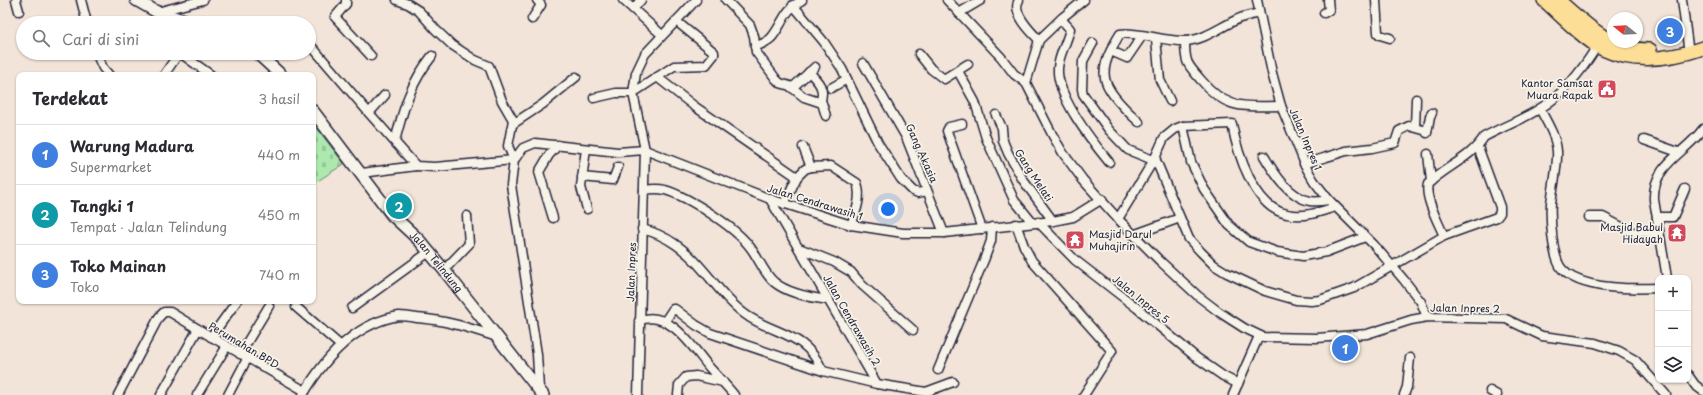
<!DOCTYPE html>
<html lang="id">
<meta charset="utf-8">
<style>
:root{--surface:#fff;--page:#f7f7f7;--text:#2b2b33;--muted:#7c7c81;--line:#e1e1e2;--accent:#d1495b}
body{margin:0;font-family:"Playpen Sans",sans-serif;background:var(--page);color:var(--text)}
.controls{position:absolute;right:12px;bottom:12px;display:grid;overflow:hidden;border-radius:8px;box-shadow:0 1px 3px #0004}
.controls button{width:36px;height:36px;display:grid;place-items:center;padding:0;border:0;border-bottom:1px solid var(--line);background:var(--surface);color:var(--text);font:20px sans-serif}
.compass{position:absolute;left:1607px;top:12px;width:36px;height:36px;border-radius:50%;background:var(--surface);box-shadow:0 1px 3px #0004;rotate:288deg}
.you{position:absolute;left:888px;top:209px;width:14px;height:14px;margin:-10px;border:3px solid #fff;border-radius:50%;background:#1a73e8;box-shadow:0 0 0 6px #1a73e833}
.badge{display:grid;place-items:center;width:26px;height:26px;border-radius:50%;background:var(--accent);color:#fff;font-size:13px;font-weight:700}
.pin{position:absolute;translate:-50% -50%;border:2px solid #fff;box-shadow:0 1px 4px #0006}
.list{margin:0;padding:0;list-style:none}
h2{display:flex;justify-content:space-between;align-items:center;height:52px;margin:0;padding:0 16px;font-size:17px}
h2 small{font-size:13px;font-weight:400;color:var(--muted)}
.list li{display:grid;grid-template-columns:26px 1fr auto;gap:12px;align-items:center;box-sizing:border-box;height:60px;padding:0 16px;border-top:1px solid var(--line)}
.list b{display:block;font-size:15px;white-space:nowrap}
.list p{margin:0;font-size:13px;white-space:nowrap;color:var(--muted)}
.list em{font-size:13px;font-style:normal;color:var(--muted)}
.icon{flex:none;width:22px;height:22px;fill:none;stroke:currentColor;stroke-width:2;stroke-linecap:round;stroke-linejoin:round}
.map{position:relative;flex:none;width:1703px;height:395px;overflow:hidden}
.search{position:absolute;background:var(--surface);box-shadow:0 1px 3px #0004;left:16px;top:16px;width:300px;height:44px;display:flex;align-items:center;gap:10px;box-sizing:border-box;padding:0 14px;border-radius:22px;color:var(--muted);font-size:15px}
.panel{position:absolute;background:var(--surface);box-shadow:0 1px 3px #0004;left:16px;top:72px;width:300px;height:232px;border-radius:8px}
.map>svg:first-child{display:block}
</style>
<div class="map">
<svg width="1703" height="395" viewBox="0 0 1703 395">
<defs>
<pattern id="cemetery-stones" width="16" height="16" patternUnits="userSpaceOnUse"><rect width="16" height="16" fill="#ade9af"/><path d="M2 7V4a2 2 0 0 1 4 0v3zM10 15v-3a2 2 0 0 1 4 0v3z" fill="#95c897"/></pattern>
</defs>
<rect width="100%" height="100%" fill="#f2e4d8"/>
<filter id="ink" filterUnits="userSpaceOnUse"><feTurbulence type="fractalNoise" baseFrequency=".025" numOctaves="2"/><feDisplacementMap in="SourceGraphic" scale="8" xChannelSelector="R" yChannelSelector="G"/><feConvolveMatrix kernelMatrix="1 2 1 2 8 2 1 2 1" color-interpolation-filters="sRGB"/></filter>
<g filter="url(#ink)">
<path fill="url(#cemetery-stones)" stroke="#688675" d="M313,123L344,164L313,184Z"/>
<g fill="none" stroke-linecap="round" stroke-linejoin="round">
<g stroke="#22223b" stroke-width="11">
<g id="minor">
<path d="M16,0L19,11"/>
<path d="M81,0L87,23"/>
<path d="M346,0V4L335,17L371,56"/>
<path d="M397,0L408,4L419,11L436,30L452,45L475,60L489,66L502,101L513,120L508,146L514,160L511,185L537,354L539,389"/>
<path d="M623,0L662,35"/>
<path d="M726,0L750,25L754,36L756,52L776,79L780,83L790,86L804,97L822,103L826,116"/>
<path d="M947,0L1001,57L1014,74L1026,83L1053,136L1063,153L1083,180L1118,219L1160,261L1198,296L1219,312L1244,328L1263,337L1317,338L1367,334L1411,320L1427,317L1506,319L1542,336L1595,343L1619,351L1635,360L1666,395"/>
<path d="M1019,0C1011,12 1031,32 1039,40"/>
<path d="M1257,0L1272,73L1281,106L1307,169L1314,181L1329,200L1374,245L1404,280L1421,302L1427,317"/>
<path d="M1376,0L1378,33L1380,35L1390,38"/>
<path d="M1682,0L1688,46"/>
<path d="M793,5L824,42L842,69L878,143L901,179L913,191L918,193L927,191"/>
<path d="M633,9L641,0"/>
<path d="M157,12L203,0"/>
<path d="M959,13L981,0"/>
<path d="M1324,13L1329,10L1328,0"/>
<path d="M532,19L541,5L537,0"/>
<path d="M1061,19L1070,29C1067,43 1059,54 1058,68C1056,96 1091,140 1109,162"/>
<path d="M1156,39L1160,80L1170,101"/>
<path d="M1185,41C1185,63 1187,64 1201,80C1227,111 1244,106 1281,106"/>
<path d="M1093,43L1083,61L1082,89L1083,94L1109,130L1128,150L1153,160"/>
<path d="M755,47C761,44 768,42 772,37C784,22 783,11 802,0"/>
<path d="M313,48L369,113"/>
<path d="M1111,51L1127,58L1142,36"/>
<path d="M96,53L103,68L109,75"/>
<path d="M180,53L211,75"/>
<path d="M919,54L931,69L944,79L968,64"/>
<path d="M863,63L906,137L944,233"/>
<path d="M958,71L975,102L986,138L1014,200L1032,222"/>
<path d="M809,72C818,81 826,89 820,102"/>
<path d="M164,75L179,53"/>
<path d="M657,77L694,106L797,177L784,204"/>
<path d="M1026,83L1039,40L1063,17L1084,0"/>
<path d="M792,88L815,67"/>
<path d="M831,88L847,79"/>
<path d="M385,95L369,113L416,166L435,167L514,160L523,148L535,143L618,152L645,150L770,199L851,225L903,233H944L1053,221L1073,217L1102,199"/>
<path d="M594,98L616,93H633L674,66L706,65L714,55V52L676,21"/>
<path d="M1540,109C1547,122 1556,137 1557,151C1558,164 1553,188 1551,203C1550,217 1552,258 1562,269C1580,290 1632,289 1658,288"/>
<path d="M996,115L1002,128L1003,141L1008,153L1023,180L1053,221"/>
<path d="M1139,122C1129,113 1107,93 1105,78C1102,63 1113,46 1120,34C1136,31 1166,42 1185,41C1204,40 1219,28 1236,20C1243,16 1252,15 1259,13"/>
<path d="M513,124L543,104L576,77"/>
<path d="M962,124L949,127L947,131L982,229"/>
<path d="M1183,126L1191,162L1204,189L1229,225L1249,242L1277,252L1303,256L1326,252L1365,237"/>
<path d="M1415,127L1416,99"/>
<path d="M1427,133L1430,116L1432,113"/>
<path d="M1644,140L1678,152"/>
<path d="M395,141C404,107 410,84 432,56"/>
<path d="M803,147L811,167"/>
<path d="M586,149L581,187L587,209"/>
<path d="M1428,154L1431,181"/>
<path d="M1264,156C1274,173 1289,197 1310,201C1316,202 1323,201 1329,200"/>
<path d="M1155,158L1189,239L1201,252L1214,265L1227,273L1265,291L1296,300L1311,301L1320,300L1354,288L1444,236L1497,217L1500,213V207L1478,147"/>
<path d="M1304,164L1346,151L1372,148L1395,143L1399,131L1409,126L1427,131"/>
<path d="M362,173L416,166"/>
<path d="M582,177L613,180L618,167"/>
<path d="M797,177L805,169L811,167L831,166L857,183C862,197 856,212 851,225"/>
<path d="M644,190C651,189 657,188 665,190C689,197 735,227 750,247C758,257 765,275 774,282C787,293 813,298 829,300"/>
<path d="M770,199L877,384L926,392L953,382"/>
<path d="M1589,217H1603L1631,232L1659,233"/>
<path d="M1657,217H1673L1685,189"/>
<path d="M553,218L539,172L549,155L558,145"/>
<path d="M1118,219L1155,158L1164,138L1175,129L1183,126L1232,124C1237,152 1254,208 1287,214C1303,218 1320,212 1335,207"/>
<path d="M1038,222L1075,260L1137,308L1197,358L1223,376L1238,384"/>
<path d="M1016,224L1024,246L1032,261L1112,351L1084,395"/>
<path d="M642,229C654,232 665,237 675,244C704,263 720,298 749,317C780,336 805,333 823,371"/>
<path d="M1133,235L1180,218"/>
<path d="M1444,236C1439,224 1424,197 1428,184C1446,166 1470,159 1484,137C1502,127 1522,120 1539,109C1564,95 1583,69 1597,46"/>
<path d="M799,248L834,262L851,272L862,285L913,330"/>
<path d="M444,270L469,244L467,216"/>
<path d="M1667,278L1654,200C1652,164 1686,153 1703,129"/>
<path d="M296,307L341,346"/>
<path d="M352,308L429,252"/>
<path d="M639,321C668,307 694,349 709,367C717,376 726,385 734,395"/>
<path d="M665,321L673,309H675L696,325L710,333L823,371L877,384"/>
<path d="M211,337L237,301"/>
<path d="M240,354L269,306"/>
<path d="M938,370L984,260L991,241L992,227"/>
<path d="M1688,375L1695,385L1703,391"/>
<path d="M1490,391L1497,395"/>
<path d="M118,395L159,317L164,312H170L198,329"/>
<path d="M161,395L198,329L305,391"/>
<path d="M197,395L227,346"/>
<path d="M228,395L247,359"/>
<path d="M303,395C324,359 355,323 399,316C404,316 411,317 417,318C445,320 470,328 497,337"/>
<path d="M638,395L645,150L633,93L636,73L645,54L696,0"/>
<path d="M678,395L679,385L686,377L696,376L723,382"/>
<path d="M1233,395L1259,336"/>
<path d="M1404,395L1407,387L1410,358"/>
</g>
</g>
<g stroke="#22223b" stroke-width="14">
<g id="secondary">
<path d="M136,0L157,12L194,23"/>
<path d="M257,53L281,75"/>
<path id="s1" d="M313,111L392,215L419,240L444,270L543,395"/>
</g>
</g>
<g stroke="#22223b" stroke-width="16">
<g id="trunk">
<path d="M1544,0C1559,14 1586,41 1603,49C1635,64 1671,59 1703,48"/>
<path d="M1558,0C1584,23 1612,51 1650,50"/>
</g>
</g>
<use href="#minor" stroke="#f7f3e8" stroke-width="8"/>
<use href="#secondary" stroke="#f7f3e8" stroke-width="11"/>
<use href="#trunk" stroke="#fcde96" stroke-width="13"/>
</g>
</g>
<defs>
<g id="civic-square" transform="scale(1)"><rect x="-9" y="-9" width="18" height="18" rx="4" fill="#d1495b" stroke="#f7f3e8"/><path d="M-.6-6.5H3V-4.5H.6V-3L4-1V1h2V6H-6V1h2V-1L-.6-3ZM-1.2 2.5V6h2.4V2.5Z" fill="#fff"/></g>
<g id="temple-square" transform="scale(1)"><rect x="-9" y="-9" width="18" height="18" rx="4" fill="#d1495b" stroke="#f7f3e8"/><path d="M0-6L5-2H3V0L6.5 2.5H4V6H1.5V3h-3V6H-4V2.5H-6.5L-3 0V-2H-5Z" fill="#fff"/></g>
</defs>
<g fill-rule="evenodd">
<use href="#civic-square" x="1607" y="89"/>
<use href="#temple-square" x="1677" y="233"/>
<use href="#temple-square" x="1075" y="240"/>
</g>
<g text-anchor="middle" stroke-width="3.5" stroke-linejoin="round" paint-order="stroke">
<g font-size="10" fill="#22223b" stroke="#f7f3e8" text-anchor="end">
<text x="1593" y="87">Kantor Samsat<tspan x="1593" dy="12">Muara Rapak</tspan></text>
<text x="1663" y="231">Masjid Babul<tspan x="1663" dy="12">Hidayah</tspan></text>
<text x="1089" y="238" text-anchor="start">Masjid Darul<tspan x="1089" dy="12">Muhajirin</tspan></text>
</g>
<g font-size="10" fill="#22223b" stroke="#f7f3e8">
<text transform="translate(1306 139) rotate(67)" y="4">Jalan Inpres 1</text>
<text transform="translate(922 153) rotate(66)" y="4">Gang Akasia</text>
<text transform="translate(1034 175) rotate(57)" y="4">Gang Melati</text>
<text transform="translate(815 202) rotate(17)" y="4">Jalan Cendrawasih 1</text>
<text dy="4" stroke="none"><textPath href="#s1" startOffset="195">Jalan Telindung</textPath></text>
<text transform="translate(631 272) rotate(-88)" y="4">Jalan Inpres</text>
<text transform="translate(1141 299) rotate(39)" y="4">Jalan Inpres 5</text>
<text transform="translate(1465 308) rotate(1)" y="4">Jalan Inpres 2</text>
<text transform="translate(852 320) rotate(60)" y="4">Jalan Cendrawasih 2</text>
<text transform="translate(244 345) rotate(31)" y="4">Perumahan BPD</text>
</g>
</g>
</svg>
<div class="controls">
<button>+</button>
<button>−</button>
<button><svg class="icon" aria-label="layers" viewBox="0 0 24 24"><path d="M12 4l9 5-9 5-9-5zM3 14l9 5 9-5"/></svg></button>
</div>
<svg class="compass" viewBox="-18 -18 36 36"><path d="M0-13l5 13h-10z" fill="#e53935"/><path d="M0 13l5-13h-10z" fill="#7c7c81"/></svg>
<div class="you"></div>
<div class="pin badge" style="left:1345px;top:348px;background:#3f7fe0">1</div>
<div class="pin badge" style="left:399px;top:206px;background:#0f9aa8">2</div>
<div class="pin badge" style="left:1670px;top:31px;background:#3f7fe0">3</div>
<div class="search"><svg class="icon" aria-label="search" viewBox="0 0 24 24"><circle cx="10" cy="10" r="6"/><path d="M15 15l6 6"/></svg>Cari di sini</div>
<section class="panel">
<h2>Terdekat<small>3 hasil</small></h2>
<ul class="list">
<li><span class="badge" style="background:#3f7fe0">1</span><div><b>Warung Madura</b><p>Supermarket</p></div><em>440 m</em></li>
<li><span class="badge" style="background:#0f9aa8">2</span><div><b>Tangki 1</b><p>Tempat · Jalan Telindung</p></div><em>450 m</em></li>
<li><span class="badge" style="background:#3f7fe0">3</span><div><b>Toko Mainan</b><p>Toko</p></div><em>740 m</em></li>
</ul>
</section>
</div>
